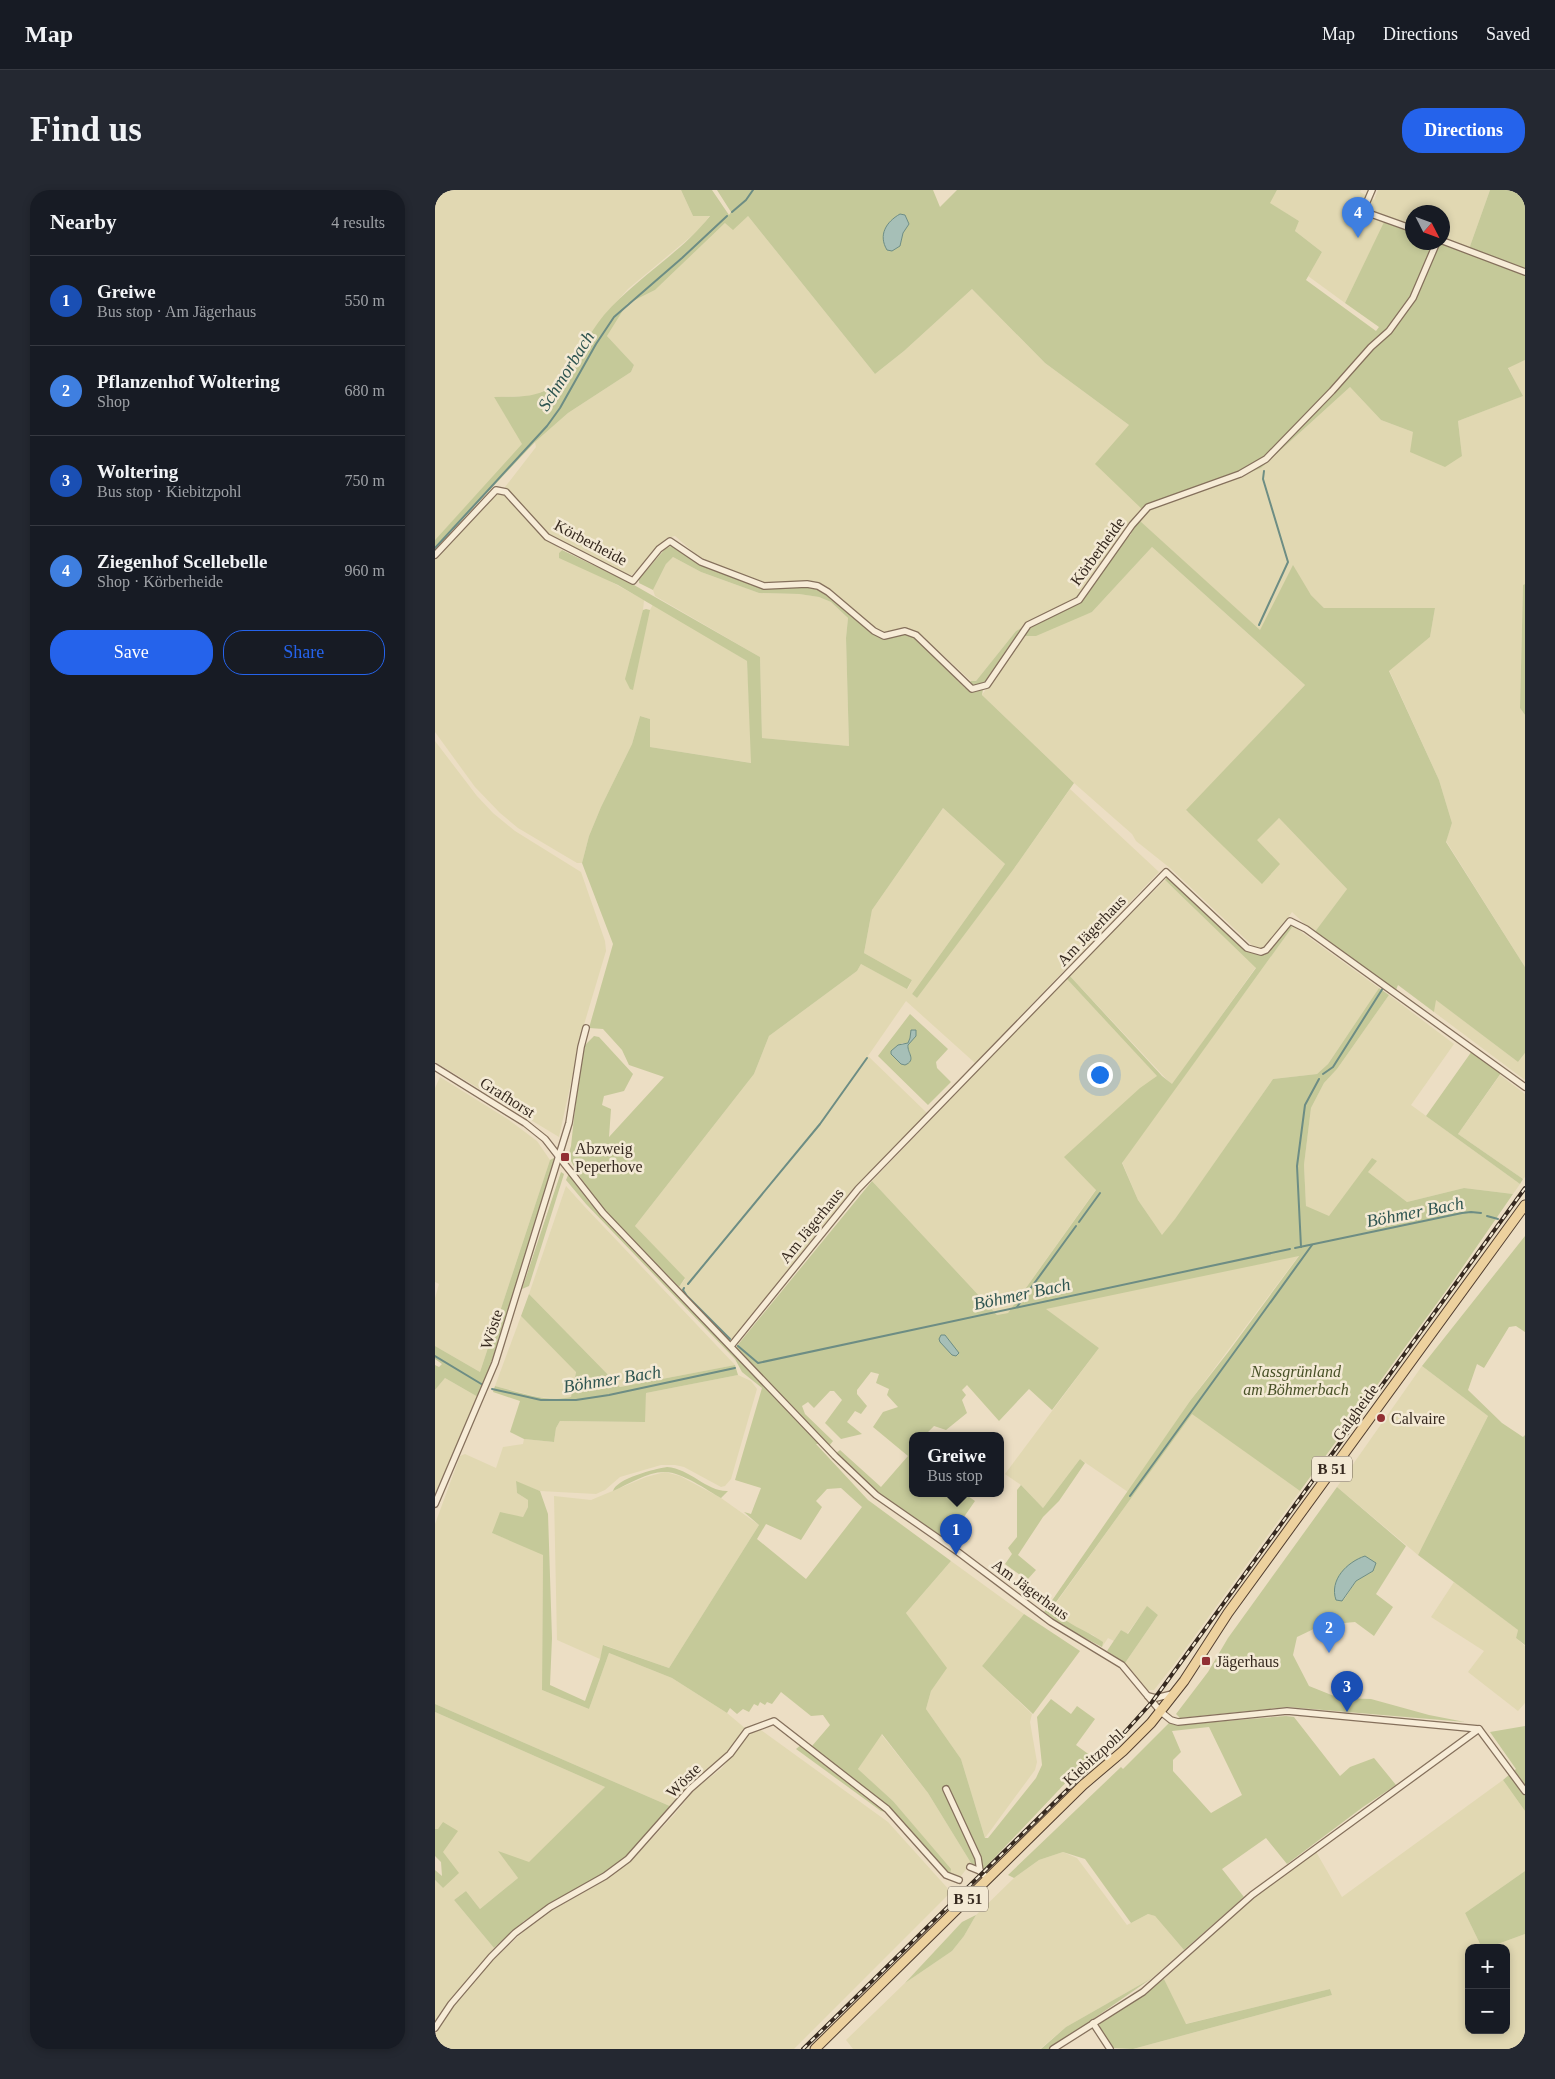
<!DOCTYPE html>
<meta charset="utf-8">
<style>
:root{--surface:#171b24;--page:#242831;--text:#f1f3f6;--muted:#9ea1a6;--line:#363941;--accent:#2563eb}
body{margin:0;font-family:Georgia,serif;background:var(--page);color:var(--text)}
.controls{position:absolute;right:15px;bottom:15px;display:grid;overflow:hidden;border-radius:10px;box-shadow:0 2px 8px #0003}
.controls button{width:45px;height:45px;display:grid;place-items:center;padding:0;border:0;border-bottom:1px solid var(--line);background:var(--surface);color:var(--text);font:25px sans-serif}
.compass{position:absolute;left:970px;top:15px;width:45px;height:45px;border-radius:50%;background:var(--surface);box-shadow:0 2px 8px #0003;rotate:132deg}
.you{position:absolute;left:664px;top:884px;width:18px;height:18px;margin:-12px;border:4px solid #fff;border-radius:50%;background:#1a73e8;box-shadow:0 0 0 8px #1a73e833}
.badge{display:grid;place-items:center;width:32px;height:32px;border-radius:50%;background:var(--accent);color:#fff;font-size:16px;font-weight:700}
.pin{position:absolute;translate:-50% -41px;filter:drop-shadow(0 1px 2px #0008)}
.pin::after{content:'';position:absolute;top:26px;width:18px;height:15px;background:inherit;clip-path:polygon(0 0,100% 0,50% 100%)}
.popup{position:absolute;left:474px;top:1242px;width:95px;height:65px;box-sizing:border-box;display:grid;place-content:center;border-radius:10px;background:var(--surface);filter:drop-shadow(0 1px 4px #0005);font-size:16px;white-space:nowrap;color:var(--muted)}
.popup b{font-size:19px;color:var(--text)}
.popup::after{content:'';position:absolute;left:50%;top:100%;margin-left:-10px;border:10px solid transparent;border-top-color:var(--surface)}
.list{margin:0;padding:0;list-style:none}
h2{display:flex;justify-content:space-between;align-items:center;height:65px;margin:0;padding:0 20px;font-size:21px}
h2 small{font-size:16px;font-weight:400;color:var(--muted)}
.list li{display:grid;grid-template-columns:32px 1fr auto;gap:15px;align-items:center;box-sizing:border-box;height:90px;padding:0 20px;border-top:1px solid var(--line)}
.list b{display:block;font-size:19px;white-space:nowrap}
.list p{margin:0;font-size:16px;white-space:nowrap;color:var(--muted)}
.list em{font-size:16px;font-style:normal;color:var(--muted)}
.actions{display:flex;gap:10px;padding:15px 20px}
.actions a{flex:1;padding:11px 0;border:1px solid var(--accent);border-radius:20px;text-align:center;font-size:18px;color:var(--accent)}
.actions .main{background:var(--accent);color:#fff}
.map{position:relative;flex:none;width:1090px;height:1859px;overflow:hidden;border-radius:20px}
header{display:flex;align-items:center;gap:30px;box-sizing:border-box;height:70px;padding:0 25px;background:var(--surface);border-bottom:1px solid var(--line)}
header strong{font-size:24px}
nav{display:flex;gap:28px;margin-inline-start:auto;font-size:18px}
.intro{display:flex;align-items:center;justify-content:space-between;box-sizing:border-box;height:120px;padding:0 30px}
h1{margin:0;font-size:35px}
.button{padding:12px 22px;border-radius:20px;background:var(--accent);color:#fff;font-size:18px;font-weight:700}
main{display:flex;gap:30px;padding:0 30px}
aside{flex:1;background:var(--surface);border-radius:20px;box-shadow:0 2px 8px #0003}
.map>svg:first-child{display:block}
</style>
<header>
<strong>Map</strong>
<nav><a>Map</a><a>Directions</a><a>Saved</a></nav>
</header>
<div class="intro"><h1>Find us</h1><a class="button">Directions</a></div>
<main>
<aside>
<h2>Nearby<small>4 results</small></h2>
<ul class="list">
<li><span class="badge" style="background:#1a4fb4">1</span><div><b>Greiwe</b><p>Bus stop · Am Jägerhaus</p></div><em>550 m</em></li>
<li><span class="badge" style="background:#3f7fe0">2</span><div><b>Pflanzenhof Woltering</b><p>Shop</p></div><em>680 m</em></li>
<li><span class="badge" style="background:#1a4fb4">3</span><div><b>Woltering</b><p>Bus stop · Kiebitzpohl</p></div><em>750 m</em></li>
<li><span class="badge" style="background:#3f7fe0">4</span><div><b>Ziegenhof Scellebelle</b><p>Shop · Körberheide</p></div><em>960 m</em></li>
</ul>
<div class="actions"><a class="main">Save</a><a>Share</a></div>
</aside>
<div class="map">
<svg width="1090" height="1859" viewBox="0 0 1090 1859">
<rect width="100%" height="100%" fill="#ecdec4"/>
<g fill="#e1d8b2">
<path d="M0,0H246L258,26L275,25L265,39L193,99L169,126L137,172L114,198L98,206L59,207L88,254L0,350Z"/>
<path d="M842,0H926L925,2L939,10L943,0H1055L1034,59L1008,49V22H978L977,37L952,27L910,113L873,86L887,62L860,41L864,31L834,13Z"/>
<path d="M313,26L440,184L469,161L537,99L610,173L694,235L826,278L915,197L946,230L978,242L1027,266L1023,231L1087,206L1073,177L1090,170V394L1088,395L1085,518L1090,525V777L1011,651L1017,633L1004,590L954,480L995,447L1000,418H889L876,405L858,376L825,441L704,330L697,338L696,343L638,410L581,441L541,491H536L482,441L469,438L451,443L441,439L398,402L384,393L367,391L329,392L281,376L265,368L240,346L232,348L197,385L189,384L117,347L70,297L101,257L100,252L133,223L196,182L199,175L172,146L192,114L220,100L290,33Z"/>
<path d="M60,303L69,304L111,349L127,360L124,363L209,410L208,420H215L218,414L312,471L317,573L215,557V529L205,526L197,554L166,617L154,646L147,673H142L83,638L65,623L40,597L0,542V370Z"/>
<path d="M717,357L870,495L751,621L821,650L844,628L912,699L879,743L857,722L835,754L826,759L819,757L735,678L701,651L697,644L639,593L547,505L587,446L657,422Z"/>
<path d="M238,367L266,382L324,403L364,404L384,407L396,412L413,428L411,448L414,556L327,548L325,467L220,406L218,400L231,374Z"/>
<path d="M0,551L42,606L58,623L80,641L146,682L170,751L171,761L148,838L124,947L0,872Z"/>
<path d="M635,599L724,682L540,873L471,811L433,866L492,923L422,997L297,1150L244,1097L250,1089L200,1036L319,884L334,846L422,781L426,774L473,799L477,790L429,763L437,720L508,618L570,674L477,804L482,808L578,680Z"/>
<path d="M730,690L821,777L737,895L634,785Z"/>
<path d="M858,736L944,798L893,874L882,884L838,889L728,1047L703,1010L687,972Z"/>
<path d="M631,788L724,888L662,998L573,1123L562,1125L437,991Z"/>
<path d="M954,805L1019,854L976,915L1085,994L1078,1004L1029,998L972,1012L933,982L892,1029L871,1016L869,975L876,918L889,893L902,879Z"/>
<path d="M1000,809L1083,872L1090,863V890L999,822Z"/>
<path d="M1065,885L1090,904V987L1088,989L1023,944Z"/>
<path d="M5,887L74,930L102,951L115,970L45,1182L0,1156V1108L4,1094L0,1092V898Z"/>
<path d="M131,996L149,1016L300,1175L185,1197L94,1104Z"/>
<path d="M865,1064L755,1211L693,1302L645,1269L608,1318L586,1295L570,1284L664,1158L606,1116Z"/>
<path d="M86,1126L141,1181L136,1207L128,1209L104,1207L60,1196Z"/>
<path d="M987,1176L1053,1226L983,1365L902,1297Z"/>
<path d="M303,1185L316,1191L322,1199L296,1289L290,1296L286,1297L249,1277L240,1275H226L185,1287L170,1300L161,1304L105,1301L81,1292L82,1303L93,1310V1317L88,1327L81,1326L57,1343L108,1364L107,1500L154,1519L174,1463L237,1488L292,1523L311,1539L285,1573L259,1592L237,1617L0,1514V1334L25,1266L30,1264L61,1278L68,1257L88,1254L89,1249L119,1252L121,1238L125,1231L209,1232L211,1203Z"/>
<path d="M10,1188L43,1207L0,1307V1200Z"/>
<path d="M757,1223L865,1301L738,1476L719,1500H713L690,1473L723,1425L712,1417L692,1444L686,1440L679,1451L673,1448L667,1457V1452L658,1445L629,1432L616,1420Z"/>
<path d="M230,1282L245,1286L286,1308L324,1335L234,1478L169,1455L165,1469L122,1450L119,1306L156,1310L211,1287Z"/>
<path d="M516,1371L589,1424L547,1476L597,1524L595,1532L602,1572L600,1580L550,1648L526,1569L491,1519L496,1501L511,1478L471,1423Z"/>
<path d="M1019,1392L1083,1440L1081,1448L1090,1456V1513L1083,1521L1033,1482L1049,1461L996,1427Z"/>
<path d="M0,1522L170,1597L94,1673L64,1662L83,1688L45,1719L31,1701L19,1710L59,1758L16,1812L0,1836V1690L8,1698V1662L2,1640L0,1639Z"/>
<path d="M326,1540L453,1632L516,1702L359,1859H0V1845L24,1808L55,1773L103,1728L162,1695L196,1671L239,1625L260,1599L286,1579L317,1542Z"/>
<path d="M446,1544L493,1603L536,1673L526,1686L520,1687L515,1684V1679L458,1611L423,1579Z"/>
<path d="M1068,1590L1090,1621V1681L1030,1723L1047,1758H1034V1840H1071V1758H1052L1090,1744V1859H698L897,1805L895,1799L750,1834L729,1789L819,1707L880,1660L907,1707Z"/>
<path d="M628,1662L642,1668L692,1735L713,1724L720,1726L749,1760L717,1788L631,1837L605,1859H418L411,1850L470,1793L517,1761L529,1746L541,1725L579,1688L604,1670Z"/>
</g>
<g fill="#c5c999" fill-rule="evenodd">
<path d="M246,0H277L294,25L296,22L282,0H498L505,17L522,0H842L835,13L864,31L860,41L887,62L871,90L941,141L944,137L910,113L950,30L977,41L978,52H1008L1034,59L1055,0H1090V170L1073,178L1088,206L1023,231L1027,266L1010,277L975,262L978,242L946,230L915,197L826,278L710,322L660,274L694,235L610,173L537,99L469,161L440,184L313,26L298,40L290,33L220,100L192,114L172,146L199,175L196,182L133,223L100,252L0,358V350L87,254L59,207C77,206 99,209 114,198C138,179 150,148 169,125C201,88 245,64 275,26H258ZM465,24L470,25L474,34L468,43L465,56L448,48C449,37 455,30 465,24Z"/>
<path d="M704,330L825,440L858,375L876,405L889,418H1000L995,447L954,481L1004,590L1017,633L1011,652L1090,777V863L1083,872L1001,810L999,822L963,795L961,800L879,743L912,699L844,628L822,650L845,674L827,694L751,620L870,495L717,357L657,422L601,446H582L549,493L547,505L639,593L578,680L482,808L477,804L570,674L508,618L437,720L429,763L477,790L472,799L426,774L422,781L334,846L319,884L200,1036L250,1088L244,1097L157,1007L133,966L136,956L143,891L150,855L159,846L164,847L198,884L189,901L169,906L167,915L176,919L174,947L229,887L194,875L187,860L168,839L154,838L178,754L147,673L154,646L166,617L197,554L205,526L215,529V557L316,573L312,471L183,395L124,368V363L127,360L199,395L325,467L327,548L414,556L411,448L413,428L396,412L384,407L364,404L324,403L266,382L238,367L231,374L218,400L204,393V389L230,359L236,356L240,357L265,374L328,398L373,397L383,400L398,409L437,443L449,449L469,444L481,447L530,498L536,491H541L581,441L638,410L696,344L697,338Z"/>
<path d="M1090,394V525L1085,518L1088,395Z"/>
<path d="M211,419L215,420L198,500L195,499L190,489L208,420Z"/>
<path d="M732,687L739,690L809,759C835,772 839,755 853,737L858,736L687,973L703,1010L727,1045L740,1029L838,889L882,884L893,874L944,798L954,805L902,879L889,893L876,918L869,975L871,1016L894,1026L937,968L942,971L933,982L972,1012L1029,998L1078,1004L1016,1094L865,1301L757,1224L616,1419C633,1435 649,1439 668,1452L667,1457L631,1438L609,1422L755,1211L794,1161L864,1066L611,1119L664,1158L617,1220L594,1199L564,1231L532,1195L527,1200L531,1205L527,1210L532,1223L511,1240L499,1236L489,1246H477V1304H530L540,1311L513,1350L440,1302L401,1263L405,1260L446,1297L473,1266L438,1237L448,1222L463,1217L452,1205L454,1199L441,1193L444,1184L436,1182L422,1200V1204L432,1216L426,1224L420,1221L412,1232L427,1244L406,1249L390,1233L407,1210L399,1201H395L379,1218L373,1212L367,1216L370,1224L398,1251L394,1256L301,1157L437,991L562,1125L573,1123L661,1000L629,967L705,898L722,886L631,788L634,785L727,886L737,894L821,778L730,690Z"/>
<path d="M475,824L513,859L501,872L502,878L516,892L493,915L443,866ZM476,840L477,848L472,858L475,862L470,875L466,874L456,864L467,853H473L475,848Z"/>
<path d="M1037,861L1066,883L1023,944L1088,989L1085,994L991,926Z"/>
<path d="M119,968L120,973L52,1186L43,1207L10,1188L0,1200V1175L4,1177L7,1174L0,1169V1156L45,1182L115,970Z"/>
<path d="M126,982L129,984L94,1096L87,1099Z"/>
<path d="M134,983L155,1013L387,1254H381L433,1310L516,1371L471,1423L512,1478L496,1501L491,1519L526,1569L550,1648H553L601,1588L607,1575L602,1527L616,1509L636,1524L642,1516L660,1529L641,1555L656,1566L548,1680L536,1673L493,1603L447,1544L423,1579L458,1611L516,1679L515,1684L508,1680L454,1618L377,1556L395,1535L388,1525L376,1526L346,1502L337,1514L332,1512L330,1515L325,1512L323,1516L319,1514L314,1522L308,1519L302,1524L295,1518L292,1523L237,1488L174,1463L154,1519L107,1500L108,1365L57,1343L65,1322L88,1327L93,1317V1310L82,1303L81,1291L105,1301L113,1324L117,1448L115,1495L150,1511L165,1469L168,1455L234,1478L324,1335L309,1322L316,1324L326,1298L300,1290L327,1198L307,1182L300,1169L151,1014L131,990ZM406,1298L427,1317L371,1389L322,1349L331,1334L366,1350L387,1317L381,1311L392,1299Z"/>
<path d="M1090,1046V1142L1081,1136L1074,1137L1049,1178L1042,1174L1033,1200L1067,1233L1088,1247L1090,1245V1455L1081,1448L1083,1440L983,1365L1053,1226L987,1176Z"/>
<path d="M94,1104L185,1197L300,1175L303,1185L211,1203L210,1232L125,1231L121,1238L119,1252L89,1249L75,1242L85,1211L58,1202L60,1196C84,1202 111,1213 136,1207L141,1182L86,1126Z"/>
<path d="M645,1269L650,1273L624,1311L608,1327L583,1365L601,1380L592,1390L570,1374L577,1364L573,1358L582,1347V1300L586,1295L608,1318Z"/>
<path d="M232,1277C256,1279 272,1302 293,1301L286,1308C272,1300 245,1281 229,1282C212,1282 194,1294 178,1301C182,1288 220,1279 232,1277Z"/>
<path d="M902,1297L971,1356L941,1404L958,1417L939,1446L920,1432L887,1435L862,1447L858,1465L874,1496L904,1508L936,1509L994,1525L1030,1532L853,1517L745,1528L741,1524L773,1482L793,1448ZM929,1366L938,1381L921,1391L908,1411Z"/>
<path d="M712,1416L723,1425L690,1473L672,1461L686,1440L693,1444Z"/>
<path d="M589,1424L645,1461L598,1524L547,1476Z"/>
<path d="M0,1514L237,1617L196,1663L170,1684L89,1731L59,1758L19,1710L31,1701L45,1719L83,1688L63,1661L94,1672L170,1597L0,1522Z"/>
<path d="M851,1526L859,1527L905,1586L915,1577L939,1568L961,1595L928,1617L852,1674L831,1648L787,1679L809,1707L749,1760L720,1726L713,1724L696,1733L650,1669L628,1662L604,1670L579,1688L573,1685L686,1577L688,1579L734,1533L740,1535ZM774,1537L807,1605L776,1623L738,1581V1570L746,1562L737,1541Z"/>
<path d="M1090,1536V1621L1068,1590L1081,1579L1055,1542Z"/>
<path d="M366,1555L451,1622L446,1621L361,1559Z"/>
<path d="M8,1632L23,1641L8,1662L24,1683L8,1698L0,1690V1680L7,1686L6,1672L0,1666V1639H3Z"/>
<path d="M1090,1681V1744L1052,1758H1047L1030,1723Z"/>
<path d="M541,1725L529,1746L517,1761L470,1793L527,1732Z"/>
<path d="M717,1788L615,1859H606L631,1837Z"/>
<path d="M729,1789L751,1834L895,1799L897,1805L698,1859L677,1858L664,1837L665,1832L694,1815Z"/>
</g>
<g fill="#a6bfb7" stroke="#6d8d84">
<path d="M465,24L470,25L474,34L468,43L465,56L457,61L452,60C443,45 451,32 465,24Z"/>
<path d="M476,840H481V846L473,855C472,863 482,870 470,875L466,874L456,864V861L463,855L473,853L475,848Z"/>
<path d="M506,1145H510L524,1163L521,1166L517,1165L505,1152L504,1149Z"/>
<path d="M930,1366L941,1373L938,1381L921,1391L907,1411L901,1410C894,1390 912,1372 930,1366Z"/>
</g>
<g fill="none" stroke-linecap="round" stroke-linejoin="round">
<g stroke="#6d8d84" stroke-width="2">
<path d="M297,22L311,10L318,0"/>
<path d="M0,358L112,236L125,218L161,154L179,127L247,68L292,26"/>
<path d="M824,435L853,372L828,289L829,281"/>
<path d="M888,884L898,877L948,798"/>
<path d="M1052,1026L1063,1029"/>
<path d="M644,1032L665,1003"/>
<path d="M866,1057L862,976L870,915L884,889"/>
<path d="M860,1058L1027,1023L1036,1022L1046,1023"/>
<path d="M253,1094L385,934L432,868"/>
<path d="M249,1098L248,1100L252,1106L295,1149"/>
<path d="M582,1117L641,1036"/>
<path d="M303,1156L323,1173L855,1059"/>
<path d="M0,1166L48,1195"/>
<path d="M57,1199L106,1210H141L174,1205L300,1178"/>
<path d="M695,1306L877,1055"/>
</g>
<g stroke="#85705c" stroke-width="8">
<g id="minor">
<path d="M937,0L931,14L932,20L936,24L978,39"/>
<path d="M1008,51L1090,82"/>
<path d="M0,365L61,300L71,302L112,347L198,391L224,359L235,351L266,372L329,396L372,394L383,396L393,402L439,441L449,446L470,441L481,445L537,499L552,495L593,435L644,410L697,335L713,317L805,284L831,269L897,201L936,157L954,141L978,108L1002,52"/>
<path d="M0,877L90,933L110,949L168,1023L400,1266L441,1305L523,1362L616,1432L687,1475L726,1522L736,1530L743,1532L852,1521L1044,1539L1090,1601"/>
<path d="M296,1156L423,999L731,682L812,758L826,762L831,760L855,731L871,739L1090,897"/>
<path d="M0,1314L60,1173L134,933L146,857L151,838"/>
<path d="M713,1506L721,1508L737,1504"/>
<path d="M511,1599L543,1668L545,1681"/>
<path d="M535,1677L545,1681L553,1689"/>
<path d="M658,1833L675,1859"/>
<path d="M0,1838L16,1814L56,1767L80,1743L115,1717L170,1686L193,1669L255,1599L295,1564L312,1541L339,1531L452,1619L511,1685L524,1690"/>
<path d="M618,1859L708,1802L817,1705L1044,1539"/>
</g>
</g>
<g stroke="#533f30" stroke-width="11">
<path id="primary" d="M380,1859L648,1595L688,1561L716,1533L749,1491L793,1423L1090,1015"/>
</g>
<use href="#minor" stroke="#f7ecd7" stroke-width="5.5"/>
<use href="#primary" stroke="#edd19e" stroke-width="9"/>
<g stroke="#36291f" stroke-width="4">
<path id="rail" d="M368,1859L680,1553L717,1512L1090,998"/>
</g>
<use href="#rail" stroke="#f3e9d4" stroke-width="2" stroke-dasharray="5.5" stroke-linecap="butt"/>
</g>
<g fill="#912f33" stroke="#f3e9d4" stroke-width="2">
<rect x="125" y="962" width="10" height="10" rx="2.5"/>
<circle cx="946" cy="1228" r="5"/>
<rect x="766" y="1466" width="10" height="10" rx="2.5"/>
</g>
<g text-anchor="middle" stroke-width="5" stroke-linejoin="round" paint-order="stroke">
<g fill="#f3e9d4" stroke="#6f6355" stroke-width="1">
<rect x="877" y="1266.5" width="40" height="25" rx="4"/>
<rect x="513" y="1696.5" width="40" height="25" rx="4"/>
</g>
<g font-size="15" font-weight="bold" fill="#36291f">
<text x="897" y="1284">B 51</text>
<text x="533" y="1714">B 51</text>
</g>
<g font-size="16" fill="#36291f" stroke="#f3e9d4">
<text transform="translate(156 352) rotate(28)" y="6">Körberheide</text>
<text transform="translate(662 361) rotate(-54)" y="6">Körberheide</text>
<text transform="translate(656 740) rotate(-46)" y="6">Am Jägerhaus</text>
<text transform="translate(73 907) rotate(32)" y="6">Grafhorst</text>
<text transform="translate(376 1035) rotate(-51)" y="6">Am Jägerhaus</text>
<text transform="translate(56 1139) rotate(-72)" y="6">Wöste</text>
<text transform="translate(920 1222) rotate(-54)" y="6">Galgheide</text>
<text transform="translate(596 1399) rotate(36)" y="6">Am Jägerhaus</text>
<text transform="translate(658 1567) rotate(-42)" y="6">Kiebitzpohl</text>
<text transform="translate(248 1590) rotate(-45)" y="6">Wöste</text>
</g>
<g font-size="16" fill="#36291f" stroke="#f3e9d4" text-anchor="start">
<text x="140" y="964">Abzweig<tspan x="140" dy="18">Peperhove</tspan></text>
<text x="956" y="1234">Calvaire</text>
<text x="781" y="1477">Jägerhaus</text>
</g>
<g font-size="16" font-style="italic" fill="#485127" stroke="#f3e9d4">
<text x="861" y="1187">Nassgrünland<tspan x="861" dy="18">am Böhmerbach</tspan></text>
</g>
<g font-size="18" font-style="italic" fill="#2f5551" stroke="#f3e9d4">
<text transform="translate(131 181) rotate(-58)" y="6">Schmorbach</text>
<text transform="translate(980 1022) rotate(-11)" y="6">Böhmer Bach</text>
<text transform="translate(587 1104) rotate(-12)" y="6">Böhmer Bach</text>
<text transform="translate(177 1189) rotate(-9)" y="6">Böhmer Bach</text>
</g>
</g>
</svg>
<div class="controls">
<button>+</button>
<button>−</button>
</div>
<svg class="compass" viewBox="-18 -18 36 36"><path d="M0-13l5 13h-10z" fill="#e53935"/><path d="M0 13l5-13h-10z" fill="#9ea1a6"/></svg>
<div class="you"></div>
<div class="pin badge" style="left:521px;top:1365px;background:#1a4fb4">1</div>
<div class="popup"><b>Greiwe</b>Bus stop</div>
<div class="pin badge" style="left:894px;top:1463px;background:#3f7fe0">2</div>
<div class="pin badge" style="left:912px;top:1522px;background:#1a4fb4">3</div>
<div class="pin badge" style="left:923px;top:48px;background:#3f7fe0">4</div>
</div>
</main>
